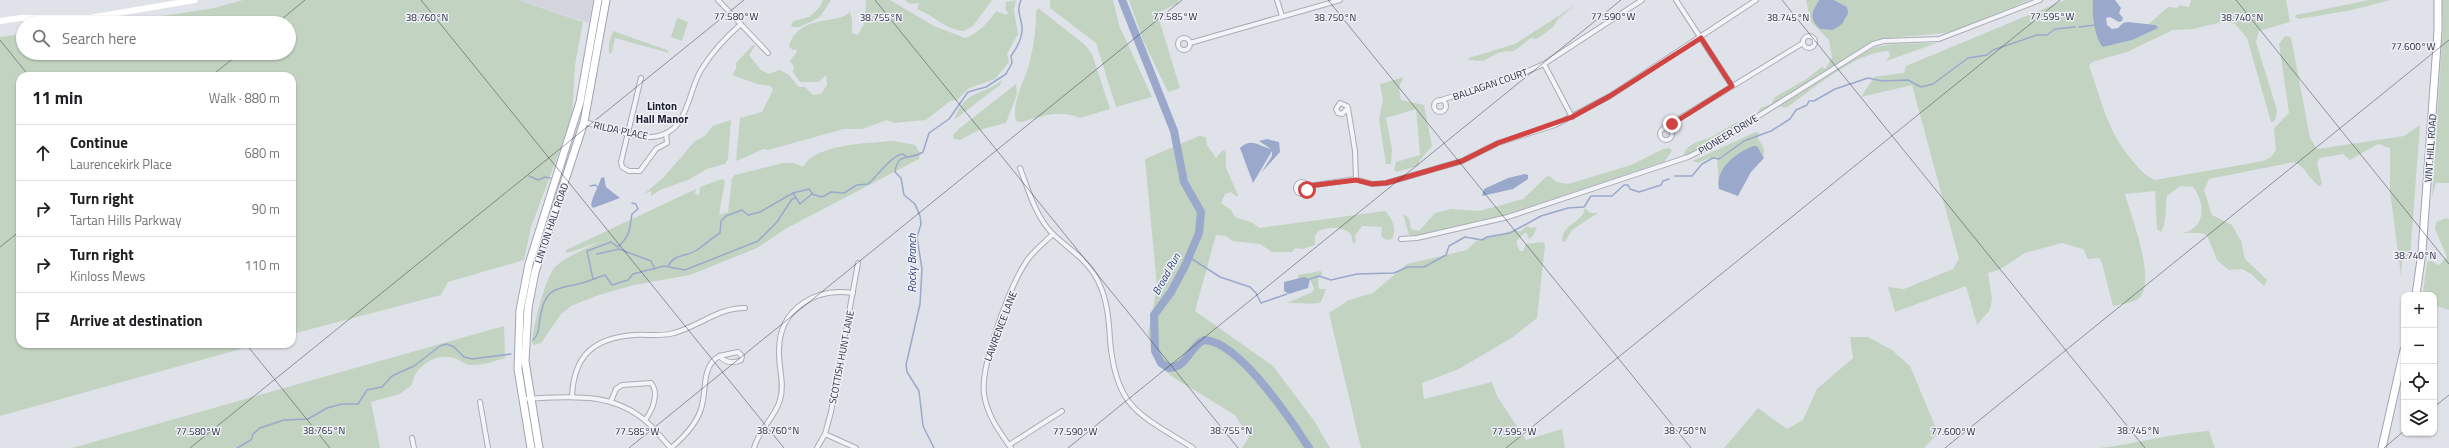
<!DOCTYPE html>
<meta charset="utf-8">
<style>
:root{--surface:#fff;--page:#f6f6f6;--text:#202124;--muted:#757577;--line:#e0e0e0}
body{margin:0;font-family:"Titillium Web",sans-serif;background:var(--page);color:var(--text)}
.controls{position:absolute;right:12px;bottom:12px;display:grid;overflow:hidden;border-radius:8px;box-shadow:0 1px 3px #0004}
.controls button{width:36px;height:36px;display:grid;place-items:center;padding:0;border:0;border-bottom:1px solid var(--line);background:var(--surface);color:var(--text);font:20px sans-serif}
.stop{position:absolute;width:12px;height:12px;margin:-9px;border:3px solid #d24441;border-radius:50%;background:#fff}
.stop.end{background:#d24441;border-color:#fff;box-shadow:0 1px 4px #0008}
.list{margin:0;padding:0;list-style:none}
h2{display:flex;justify-content:space-between;align-items:center;height:52px;margin:0;padding:0 16px;font-size:17px}
h2 small{font-size:13px;font-weight:400;color:var(--muted)}
.list li{display:grid;grid-template-columns:26px 1fr auto;gap:12px;align-items:center;box-sizing:border-box;height:56px;padding:0 16px;border-top:1px solid var(--line)}
.list b{display:block;font-size:15px;white-space:nowrap}
.list p{margin:0;font-size:13px;white-space:nowrap;color:var(--muted)}
.list em{font-size:13px;font-style:normal;color:var(--muted)}
.icon{flex:none;width:22px;height:22px;fill:none;stroke:currentColor;stroke-width:2;stroke-linecap:round;stroke-linejoin:round}
.map{position:relative;flex:none;width:2449px;height:448px;overflow:hidden}
.search{position:absolute;background:var(--surface);box-shadow:0 1px 3px #0004;left:16px;top:16px;width:280px;height:44px;display:flex;align-items:center;gap:10px;box-sizing:border-box;padding:0 14px;border-radius:22px;color:var(--muted);font-size:15px}
.panel{position:absolute;background:var(--surface);box-shadow:0 1px 3px #0004;left:16px;top:72px;width:280px;height:276px;border-radius:12px}
.map>svg:first-child{display:block}
</style>
<div class="map">
<svg width="2449" height="448" viewBox="0 0 2449 448">
<rect width="100%" height="100%" fill="#e0e2e9"/>
<path fill="#d2d4de" d="M518,0H593L589,23L543,8Z"/>
<g fill="#c2d4c1">
<path d="M243,0H518L583,22L575,65L572,118L531,227L524,260L448,282L441,295L292,334V76H20V344H259L0,416V37L23,34V53H289V23H117L214,8Z"/>
<path d="M823,0H831L820,17L800,27H791L793,21L809,17L820,7Z"/>
<path d="M866,0H890L934,26L965,38C976,35 991,20 996,11L1006,15L1008,12L1005,9L1006,2L1016,0L1014,10L1018,34L1007,54L1009,62L995,79L969,88L957,100L950,101L926,120L894,123L887,120L862,129H844L768,150L764,149L736,161L740,118L762,112L773,90L771,86L757,84L732,75L736,69V63L753,45L755,46L749,55L761,70L769,74L780,70L789,75L799,87H805L813,95L821,94L827,85L826,75L819,82H800L793,72L794,67L790,61L797,51L796,49L793,50L789,47C798,12 841,26 850,11L852,19V33L858,35L865,22Z"/>
<path d="M905,0H992L973,26L964,31C946,30 933,15 917,9L919,3L910,4Z"/>
<path d="M1052,0H1113L1119,25L1152,97L1116,107L1096,43L1050,8V1Z"/>
<path d="M1129,0H1178L1179,3L1157,13L1180,88L1168,92L1143,40Z"/>
<path d="M1806,0H1819C1812,12 1808,18 1820,29L1833,30L1846,19L1847,7L1834,0H2029L1963,28L1945,33L1878,39L1758,114L1760,108L1771,104L1775,97L1805,80L1822,67L1825,69L1832,58L1829,40L1811,22Z"/>
<path d="M2065,0H2093L2095,25L2099,41C2124,50 2134,34 2157,28L2156,25L2149,24L2168,7L2178,8L2179,5L2189,7L2191,0H2286L2290,22L2259,31L2256,42L2277,110L2276,118L2273,122H2271L2247,38L2235,24L2226,21L2193,29L2173,30L2127,52L2092,62L2089,66C2102,101 2107,131 2132,160C2138,168 2145,176 2155,180L2263,161L2271,157L2276,150L2274,128L2289,113L2279,44L2285,36L2291,37L2310,138L2317,149L2404,136L2420,125L2410,257L2402,261L2401,276L2390,191V148L2378,144L2350,160L2343,154L2320,158L2317,162L2322,184L2319,186C2309,179 2305,166 2294,162L2209,179L2204,190L2212,215L2232,225L2241,241L2245,259L2267,280L2264,286L2251,274L2242,269L2229,270L2217,260L2207,235L2200,233H2181C2206,230 2206,203 2193,187L2180,186L2167,196C2165,208 2167,222 2161,232L2157,229L2155,191L2125,194C2131,216 2155,277 2141,296C2136,303 2121,304 2113,306L2102,263L2099,258L2088,259L2083,249L2062,243L2025,253L1999,270L1988,273L1992,299L1990,310L1977,325L1966,286L1895,312L1888,287L1904,289L1953,269L1959,259L1912,85L1861,97L1874,77L1904,73L1906,66Z"/>
<path d="M2369,0H2390L2352,10L2299,19L2295,17L2296,15Z"/>
<path d="M2442,0H2449V183H2436L2432,197L2443,27Z"/>
<path d="M1577,4L1558,19L1553,27L1537,39L1531,38L1514,51L1500,52L1483,61L1468,60L1469,58L1515,44Z"/>
<path d="M1038,8L1084,44L1092,54L1110,109L1080,118C1060,109 1043,116 1022,122L1016,121C1011,101 1026,79 1030,61C1034,44 1036,29 1036,12Z"/>
<path d="M677,18L688,22L682,41L671,37Z"/>
<path d="M613,31L667,50L669,53L615,38L612,52L609,54V43Z"/>
<path d="M1937,43L1886,61L1890,56L1889,51C1857,52 1815,87 1789,106C1786,108 1784,108 1780,106L1872,48L1892,44Z"/>
<path d="M1404,77L1399,87L1401,100L1424,105L1432,146L1420,160L1418,166L1397,172L1394,170L1396,162L1420,155L1416,109L1386,118L1392,149L1391,164H1386L1379,119L1383,100L1380,84Z"/>
<path d="M1002,80L1000,85L954,120C967,87 980,98 1002,80Z"/>
<path d="M1016,84L1017,94L1006,123L979,130L960,140L954,139L953,135L960,128Z"/>
<path d="M1751,118L1700,149L1683,156C1688,140 1704,142 1715,135C1728,127 1736,121 1751,118Z"/>
<path d="M731,120L728,159L725,164L707,169L688,180L660,190L651,196V191L644,194L664,177L695,141L705,136L713,126Z"/>
<path d="M1756,132L1759,133L1758,138L1764,149V158L1763,154L1729,161L1719,183L1717,159L1709,158L1698,163L1692,161Z"/>
<path d="M1199,136L1206,137L1207,145L1216,158L1223,150L1226,152V168L1238,195L1237,197L1231,192L1225,194L1221,203L1231,210L1235,217L1253,223L1259,228L1385,211C1392,217 1399,233 1390,240L1384,239L1381,235L1382,227L1362,226L1355,236L1356,241L1354,244C1351,241 1353,239 1351,235C1346,226 1322,226 1316,234C1313,239 1316,241 1315,245L1302,249L1295,248L1292,252H1272L1260,244L1232,241L1226,236L1216,235L1195,311L1273,366L1315,422L1330,448H1242L1249,437L1235,415L1171,376L1158,363L1148,334L1157,286L1145,159Z"/>
<path d="M893,141L915,145L920,153L919,159L787,228L757,248L690,275L634,285L596,296L571,306L561,314L541,343L534,345L532,342C533,327 546,274 556,266C569,255 585,249 600,242C591,244 571,253 566,253V250L696,189L695,194L699,195L700,187L722,179L725,181L719,215L728,212L732,178L735,175L783,163H793L803,167C814,144 869,143 893,141Z"/>
<path d="M1670,148L1672,151L1664,162L1504,215L1414,236L1409,235L1403,214L1409,218L1411,229L1419,231L1435,213L1451,209L1479,211L1523,199L1546,177L1549,176L1557,182L1568,184L1631,165L1663,149Z"/>
<path d="M1585,208L1590,213H1598L1572,230L1565,242L1562,241C1562,223 1582,224 1585,208Z"/>
<path d="M2446,218L2449,219V310L2434,305V295H2427L2423,292L2427,263L2429,260L2439,265L2447,257L2435,229L2436,222Z"/>
<path d="M1526,226L1531,228L1537,227L1533,236L1529,239L1526,232L1517,240V245L1520,251H1523L1526,244L1543,242L1545,245L1537,318L1513,337L1459,369L1422,383L1424,399L1492,382L1497,396L1526,440L1562,429L1565,448H1361L1329,313L1349,300L1373,293L1407,264L1467,250L1476,241L1511,231H1521Z"/>
<path d="M1321,271L1322,274L1318,280L1319,289H1326L1321,302C1317,305 1293,303 1287,303L1312,292L1314,289L1310,279L1298,278V275Z"/>
<path d="M504,326L505,358C495,361 484,365 474,365C465,366 461,360 454,358C436,352 414,367 412,385L400,394L371,402L380,448H72Z"/>
<path d="M1850,337H1868L1892,350L1910,366L1938,433L1924,448H1724L1758,408L1787,429L1803,420L1817,389L1853,358Z"/>
<path d="M2209,431L2215,448H2099C2136,444 2172,433 2209,431Z"/>
</g>
<g fill="#9aa9cb">
<path d="M1819,0H1834L1847,7L1848,14L1842,24L1833,30L1820,29C1808,18 1812,12 1819,0Z"/>
<path d="M2093,0H2115L2121,8L2119,13L2123,18L2122,21L2119,22L2110,17L2106,18L2107,25L2112,29L2118,28L2123,23L2127,22L2156,25L2158,28L2132,40L2103,47C2094,37 2092,13 2093,0Z"/>
<path d="M1267,139L1279,142L1280,152L1261,173L1272,156V151L1253,183L1240,148C1251,137 1259,146 1271,149L1259,141Z"/>
<path d="M1753,146H1757L1764,158L1751,172L1739,194L1738,196L1719,189C1715,168 1736,153 1753,146Z"/>
<path d="M1525,174L1528,175V179L1513,189L1482,196L1484,189L1508,178Z"/>
<path d="M604,177L606,187L620,198L593,208L591,205C593,194 598,189 601,178Z"/>
<path d="M1304,277L1310,279L1308,288L1289,294L1284,291V282Z"/>
</g>
<g fill="none" stroke-linecap="round" stroke-linejoin="round">
<g stroke="#9aa9cb" stroke-width="1.5">
<path d="M2079,27L2095,25"/>
<path d="M529,176L538,180L545,177L550,178"/>
<path d="M1675,176H1692L1702,164L1713,158L1719,159L1744,141L1771,131L1790,119L1796,110L1807,105L1809,101H1814L1835,89L1868,78L1882,81L1908,80L1921,87L1933,84L1968,58L1987,55L1993,50L2037,35H2047L2055,29L2075,27"/>
<path d="M590,186L595,185L599,188"/>
<path d="M793,193L809,189L812,193"/>
<path d="M618,247C631,234 629,231 632,214L638,209L636,204L632,203"/>
<path d="M597,254L619,249L651,261L655,269"/>
<path d="M1189,257L1220,277L1250,287L1256,293L1261,303L1287,294"/>
<path d="M668,266C675,253 687,257 697,250C705,244 712,238 720,233L721,221L726,216L742,210L748,215L760,212L793,193L796,198"/>
<path d="M593,279L587,251L611,242L618,247"/>
<path d="M1310,279L1319,276L1331,280L1357,274L1394,273L1408,267H1424L1446,255L1449,246L1465,237L1482,240L1487,237L1510,233L1541,216L1568,208L1584,207L1591,196H1612L1624,185H1628L1630,189L1639,192L1661,185L1663,181L1669,179"/>
<path d="M533,340C541,332 538,323 541,313C546,288 556,289 578,284C587,282 596,278 605,275L612,285L628,280L633,274L664,266L685,270L758,241L777,222L792,199L796,198L800,204L812,194L822,197L831,192L844,193L857,185L868,184C877,177 891,155 903,154L907,157"/>
<path d="M237,448L251,440L253,434L260,428L284,420L308,419L327,408L342,404H358L367,390L382,387L392,376L414,366L440,346L447,344L454,347L464,357L472,359L511,354"/>
<path d="M934,448L923,426L919,391L907,372L906,365L920,304L922,269L917,237L921,224L920,216L915,204L904,195L901,178L895,172C898,151 909,161 923,152L929,133L949,119L968,92L986,87L1006,74L1012,63L1011,56C1016,49 1023,37 1022,27C1021,16 1016,11 1021,0"/>
</g>
<path stroke="#9aa9cb" stroke-width="8" d="M1122,0L1174,131L1184,182L1201,212L1199,233L1185,266L1171,292L1154,315L1155,351L1161,363L1169,368C1188,367 1189,347 1204,340C1239,341 1291,420 1309,448"/>
<g stroke="#a9acb7" stroke-width="6">
<g id="minor">
<path d="M718,0L768,53"/>
<path d="M1277,0L1282,16"/>
<path d="M1676,0L1732,86"/>
<circle cx="1809" cy="42" r="6"/>
<circle cx="1184" cy="44" r="6"/>
<path d="M1190,43L1340,0"/>
<path d="M1544,64L1572,117"/>
<path d="M641,78L621,162L622,167L629,171H640L656,149L667,143L666,133"/>
<circle cx="1440" cy="106" r="6"/>
<path d="M1438,101L1514,77L1544,64L1642,0"/>
<path d="M1348,108L1342,114L1338,113L1336,109L1340,103L1347,106L1348,108L1355,151L1356,179"/>
<path d="M584,122C603,127 633,138 652,137C689,134 687,93 701,70C712,52 726,37 741,24"/>
<circle cx="1666" cy="134" r="6"/>
<path d="M1668,129L1677,120L1803,43"/>
<path d="M1020,168C1028,189 1035,214 1050,231C1066,248 1087,258 1098,281C1107,299 1109,319 1110,340C1116,409 1139,414 1193,448"/>
<circle cx="1302" cy="188" r="6"/>
<path d="M1308,186L1356,179L1372,184L1386,183L1462,161L1498,143L1555,125L1610,96L1756,0"/>
<path d="M1401,239L1417,238L1508,217L1688,157L1712,145L1873,44L1884,41L1939,39L2040,0"/>
<path d="M572,396C574,355 594,338 634,335C647,334 661,337 674,333C700,326 717,308 745,308"/>
<path d="M522,399C567,397 612,390 648,423C656,430 663,440 671,448C684,437 696,425 701,409C707,392 701,367 718,357L719,356L738,352L742,356L741,360C733,364 725,362 719,356"/>
<path d="M611,401L616,389L622,385L651,383C660,393 652,411 645,420"/>
<path d="M480,402L488,448"/>
<path d="M825,434L856,448"/>
<path d="M412,438L414,448"/>
<path d="M1009,445L1062,411"/>
<path d="M754,448C759,429 775,418 780,400C785,383 778,366 779,349C780,308 816,287 853,293"/>
<path d="M817,448L825,434L831,412L858,263"/>
<path d="M1011,448C999,431 987,415 984,394C980,366 1010,286 1026,262C1033,251 1044,243 1053,234"/>
</g>
</g>
<g stroke="#9fa4b5" stroke-width="9">
<g id="primary">
<path d="M2416,295L2422,252L2438,31V0"/>
<path d="M531,448L518,369L520,310L529,264L580,102L598,0"/>
<path d="M539,448L525,361L528,308L535,272L584,122L606,0"/>
<path d="M2382,448L2404,350"/>
</g>
</g>
<use href="#minor" stroke="#f3f4f7" stroke-width="4"/>
<path stroke="#fff" stroke-width="6" d="M0,21L20,18H89L195,0"/>
<use href="#primary" stroke="#fff" stroke-width="7"/>
</g>
<g fill="none" stroke-linecap="round" stroke-linejoin="round">
<path stroke="#d24441" stroke-width="5" d="M1307,190L1308,186L1356,180L1372,184L1386,183L1462,161L1498,143L1572,117L1610,96L1701,38L1732,86L1672,124"/>
</g>
<path fill="none" stroke="#282d41" stroke-width="1" stroke-opacity="0.45" d="M421,0L784,448M875,0L1238,448M1328,0L1691,448M1782,0L2145,448M2236,0L2449,264M277,23L305,0M0,40L29,76M211,76L240,53M0,247L20,231M246,344L330,448M2434,407L2449,395M190,448L744,0M629,448L1182,0M1068,448L1621,0M1506,448L2060,0M1945,448L2449,40M2384,448L2404,431"/>
<g text-anchor="middle" stroke-width="3" stroke-linejoin="round" paint-order="stroke">
<g font-size="10" fill="#282d41" stroke="#eff1f7">
<text transform="translate(1490 84) rotate(-19)" y="4">BALLAGAN COURT</text>
<text transform="translate(621 130) rotate(12)" y="4">RILDA PLACE</text>
<text transform="translate(1728 134) rotate(-31)" y="4">PIONEER DRIVE</text>
<text transform="translate(2430 148) rotate(-86)" y="4">VINT HILL ROAD</text>
<text transform="translate(551 223) rotate(-71)" y="4">LINTON HALL ROAD</text>
<text transform="translate(1000 326) rotate(-69)" y="4">LAWRENCE LANE</text>
<text transform="translate(841 357) rotate(-79)" y="4">SCOTTISH HUNT LANE</text>
</g>
<g font-size="11" font-weight="bold" fill="#1a1e32" stroke="#eff1f7">
<text x="662" y="110">Linton<tspan x="662" dy="13">Hall Manor</tspan></text>
</g>
<g font-size="11" font-style="italic" fill="#314477" stroke="#eff1f7">
<text transform="translate(912 263) rotate(-90)" y="4">Rocky Branch</text>
<text transform="translate(1166 274) rotate(-61)" y="4">Broad Run</text>
</g>
</g>
<g font-size="10" text-anchor="middle" fill="#282d41" stroke="#eff1f7" stroke-width="3" stroke-linejoin="round" paint-order="stroke">
<text x="736" y="20">77.580°W</text>
<text x="1175" y="20">77.585°W</text>
<text x="1613" y="20">77.590°W</text>
<text x="2052" y="20">77.595°W</text>
<text x="427" y="21">38.760°N</text>
<text x="881" y="21">38.755°N</text>
<text x="1335" y="21">38.750°N</text>
<text x="1788" y="21">38.745°N</text>
<text x="2242" y="21">38.740°N</text>
<text x="2413" y="50">77.600°W</text>
<text x="2415" y="259">38.740°N</text>
<text x="324" y="434">38.765°N</text>
<text x="778" y="434">38.760°N</text>
<text x="1231" y="434">38.755°N</text>
<text x="1685" y="434">38.750°N</text>
<text x="2138" y="434">38.745°N</text>
<text x="198" y="435">77.580°W</text>
<text x="637" y="435">77.585°W</text>
<text x="1075" y="435">77.590°W</text>
<text x="1514" y="435">77.595°W</text>
<text x="1953" y="435">77.600°W</text>
</g>
</svg>
<div class="controls">
<button>+</button>
<button>−</button>
<button><svg class="icon" aria-label="locate" viewBox="0 0 24 24"><circle cx="12" cy="12" r="6"/><path d="M12 2v4M12 18v4M2 12h4M18 12h4"/></svg></button>
<button><svg class="icon" aria-label="layers" viewBox="0 0 24 24"><path d="M12 4l9 5-9 5-9-5zM3 14l9 5 9-5"/></svg></button>
</div>
<div class="stop" style="left:1307px;top:190px"></div>
<div class="stop end" style="left:1672px;top:124px"></div>
<div class="search"><svg class="icon" aria-label="search" viewBox="0 0 24 24"><circle cx="10" cy="10" r="6"/><path d="M15 15l6 6"/></svg>Search here</div>
<section class="panel">
<h2>11 min<small>Walk · 880 m</small></h2>
<ul class="list">
<li><svg class="icon" aria-label="ahead" viewBox="0 0 24 24"><path d="M12 20V5M6 11l6-6 6 6"/></svg><div><b>Continue</b><p>Laurencekirk Place</p></div><em>680 m</em></li>
<li><svg class="icon" aria-label="right" viewBox="0 0 24 24"><path d="M7 20v-9h11M14 6l5 5-5 5"/></svg><div><b>Turn right</b><p>Tartan Hills Parkway</p></div><em>90 m</em></li>
<li><svg class="icon" aria-label="right" viewBox="0 0 24 24"><path d="M7 20v-9h11M14 6l5 5-5 5"/></svg><div><b>Turn right</b><p>Kinloss Mews</p></div><em>110 m</em></li>
<li><svg class="icon" aria-label="arrive" viewBox="0 0 24 24"><path d="M6 21V4h12l-3 4 3 4H6"/></svg><div><b>Arrive at destination</b></div></li>
</ul>
</section>
</div>
